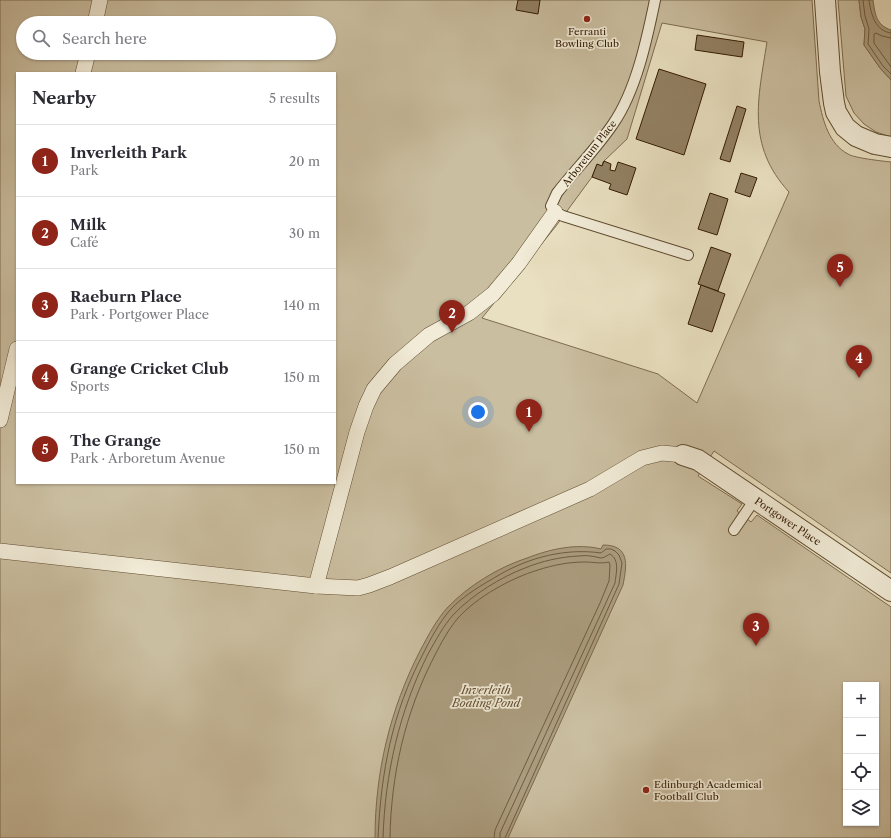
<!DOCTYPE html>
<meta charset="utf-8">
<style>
:root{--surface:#fff;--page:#f2f2f3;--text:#2b2b33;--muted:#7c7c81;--line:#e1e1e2;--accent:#8f2418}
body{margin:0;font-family:"Libre Caslon Text",serif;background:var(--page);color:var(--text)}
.controls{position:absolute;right:12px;bottom:12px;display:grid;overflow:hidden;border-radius:0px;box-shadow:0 1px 3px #0004}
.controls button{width:36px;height:36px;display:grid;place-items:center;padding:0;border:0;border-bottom:1px solid var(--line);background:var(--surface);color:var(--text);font:20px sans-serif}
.you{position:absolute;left:478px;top:412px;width:14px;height:14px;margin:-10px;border:3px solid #fff;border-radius:50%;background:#1a73e8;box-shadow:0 0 0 6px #1a73e833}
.badge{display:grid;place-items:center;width:26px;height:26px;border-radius:50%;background:var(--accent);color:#fff;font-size:13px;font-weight:700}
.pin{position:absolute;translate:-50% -33px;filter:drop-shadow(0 1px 2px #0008)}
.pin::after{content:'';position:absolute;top:21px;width:14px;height:12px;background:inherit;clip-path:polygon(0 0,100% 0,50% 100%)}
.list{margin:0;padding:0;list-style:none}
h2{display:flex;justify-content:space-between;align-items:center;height:52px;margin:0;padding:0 16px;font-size:17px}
h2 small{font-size:13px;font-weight:400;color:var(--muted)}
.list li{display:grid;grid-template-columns:26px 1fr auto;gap:12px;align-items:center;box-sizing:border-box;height:72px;padding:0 16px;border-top:1px solid var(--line)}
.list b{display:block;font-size:15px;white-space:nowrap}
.list p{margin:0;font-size:13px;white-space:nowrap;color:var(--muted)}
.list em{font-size:13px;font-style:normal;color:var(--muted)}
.icon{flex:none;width:22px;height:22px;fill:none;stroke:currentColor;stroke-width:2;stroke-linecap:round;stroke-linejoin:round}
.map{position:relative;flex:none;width:891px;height:838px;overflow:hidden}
.search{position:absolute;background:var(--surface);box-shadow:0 1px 3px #0004;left:16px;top:16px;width:320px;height:44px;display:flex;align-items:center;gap:10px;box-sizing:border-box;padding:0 14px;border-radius:22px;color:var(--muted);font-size:15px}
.panel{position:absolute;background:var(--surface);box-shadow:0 1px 3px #0004;left:16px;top:72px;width:320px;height:412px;border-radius:0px}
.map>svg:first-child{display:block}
</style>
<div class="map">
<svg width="891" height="838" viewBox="0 0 891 838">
<rect width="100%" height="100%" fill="#e9e0c1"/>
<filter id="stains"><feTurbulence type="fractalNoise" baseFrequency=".005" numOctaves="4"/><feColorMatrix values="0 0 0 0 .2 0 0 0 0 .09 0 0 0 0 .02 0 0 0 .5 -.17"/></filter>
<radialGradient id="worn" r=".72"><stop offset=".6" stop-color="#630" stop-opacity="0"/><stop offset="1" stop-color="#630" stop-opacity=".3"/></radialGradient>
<g fill="#cabea0" stroke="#7e6c50" fill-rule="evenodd">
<path d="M0,0H812L819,101C823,121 829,144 848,154C854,158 882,161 891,162V573L714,451L698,476L742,504L737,511L751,522L757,515L891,607V838H0ZM23,23H329V53H23ZM662,23L767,42C758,99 746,145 789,192L697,403L658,374L482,318L556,226L592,177L597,165L602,166L603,162L627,139ZM17,73H335V483H17ZM846,685H876V823H846Z"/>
<path d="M838,0H859L861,17L865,29L864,45L880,68L891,80V137L876,132L864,124L854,113L846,96Z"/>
</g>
<g fill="#ab9d7f" stroke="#7b694c">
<path d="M859,0H873C875,14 876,25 891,30V80L880,68L864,45L865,29L861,17Z"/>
<path d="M603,545C630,545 627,565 623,585L508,838H375C375,773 390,709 420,651C428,636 436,620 448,607C468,586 499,567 527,558C550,549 577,543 601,549Z"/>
</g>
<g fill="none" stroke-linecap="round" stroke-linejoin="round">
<g stroke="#6f5c40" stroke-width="1">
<path d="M863,0L865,16L869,29L868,44L883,66L891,74"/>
<path d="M869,0C871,14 875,31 891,33"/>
<path d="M891,38L882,36L876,33L874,34V43L891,67"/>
<path d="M378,838C381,772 392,713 423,654C431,638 439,623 450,610C464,595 482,585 499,575C530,557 566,548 601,553L606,549H611L615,551L619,555L622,563L619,584L505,838"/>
<path d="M383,838C385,774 399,712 428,654C436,640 443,626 454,614C472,595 501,577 525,568C542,561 560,557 578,556C582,556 586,555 590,556C594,556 598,558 602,558C605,557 608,555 610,554C620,560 616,573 615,583L500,833V838"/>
<path d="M390,838C391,775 405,713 434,657C441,643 448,630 458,618C477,597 511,578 538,570C553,565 569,562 585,562C594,562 600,564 609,562L610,565L609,581L600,603L495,830L494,838"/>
</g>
</g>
<g fill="#928164" stroke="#331a00">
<path d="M518,0H540L538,14L516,10Z"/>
<path d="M697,35L744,42L742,57L695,50Z"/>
<path d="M659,69L706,84L684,155L636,139Z"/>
<path d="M737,106L746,109L730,162L720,159Z"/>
<path d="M604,161L611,164L610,170L615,171L618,162L636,168L627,195L609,189L611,184L592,177L597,164L602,166Z"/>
<path d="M741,173L757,178L750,197L735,192Z"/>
<path d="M710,193L728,199L717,235L698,229Z"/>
<path d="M711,247L731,254L718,291L698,284Z"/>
<path d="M701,285L725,294L712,332L688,324Z"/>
</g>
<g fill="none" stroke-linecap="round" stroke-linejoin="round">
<g stroke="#604c30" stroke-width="12">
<g id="service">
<path d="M655,0C647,39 636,91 613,124C597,148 575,170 557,193L551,206L555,212L563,216L688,255"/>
<path d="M734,530L755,499"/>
</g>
</g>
<g stroke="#604c30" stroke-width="16">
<g id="pedestrian">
<path d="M95,23L100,0"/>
<path d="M83,73L88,53"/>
<path d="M0,420L17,349"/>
<path d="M0,551L316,586L358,588L369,585L390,577L590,489L642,458L662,453L683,455"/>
<path d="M316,586L357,432L366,406L374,389L395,364L429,335L469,313L493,294L519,263L555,212"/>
</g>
</g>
<g stroke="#604c30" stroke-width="22">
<g id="minor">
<path d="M825,0L830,72L834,103L836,112L845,127L856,136L875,144L891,147"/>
<path d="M683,455L698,460L891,591"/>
</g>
</g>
<use href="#service" stroke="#f1ebd7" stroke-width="10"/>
<use href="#pedestrian" stroke="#f1ebd7" stroke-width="15"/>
<use href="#minor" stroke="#f1ebd7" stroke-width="20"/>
</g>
<g fill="#8f2418" stroke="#f1ebd7" stroke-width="1.5">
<circle cx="587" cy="19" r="4"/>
<circle cx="646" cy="790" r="4"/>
</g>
<g text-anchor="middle" stroke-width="3.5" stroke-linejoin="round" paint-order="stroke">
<g font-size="10" fill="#331a00" stroke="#f1ebd7">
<text x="587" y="35">Ferranti<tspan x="587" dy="12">Bowling Club</tspan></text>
<text x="654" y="788" text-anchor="start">Edinburgh Academical<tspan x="654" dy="12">Football Club</tspan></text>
</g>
<g font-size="10" fill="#331a00" stroke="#f1ebd7">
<text transform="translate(589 153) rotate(-52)" y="4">Arboretum Place</text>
<text transform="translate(788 521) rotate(34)" y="4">Portgower Place</text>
</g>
<g font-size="11" font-style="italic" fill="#634e33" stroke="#f1ebd7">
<text x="486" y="694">Inverleith<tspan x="486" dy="13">Boating Pond</tspan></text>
</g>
</g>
<rect width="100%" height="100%" filter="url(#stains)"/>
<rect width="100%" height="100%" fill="url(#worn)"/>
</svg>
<div class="controls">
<button>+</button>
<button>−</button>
<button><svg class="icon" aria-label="locate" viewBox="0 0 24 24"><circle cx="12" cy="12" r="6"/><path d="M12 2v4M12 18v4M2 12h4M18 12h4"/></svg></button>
<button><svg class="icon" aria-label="layers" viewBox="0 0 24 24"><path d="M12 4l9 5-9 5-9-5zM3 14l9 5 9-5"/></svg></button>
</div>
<div class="you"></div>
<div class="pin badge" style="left:529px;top:432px">1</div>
<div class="pin badge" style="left:452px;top:333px">2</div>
<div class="pin badge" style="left:756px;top:646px">3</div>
<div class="pin badge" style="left:859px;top:378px">4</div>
<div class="pin badge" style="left:840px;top:287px">5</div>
<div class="search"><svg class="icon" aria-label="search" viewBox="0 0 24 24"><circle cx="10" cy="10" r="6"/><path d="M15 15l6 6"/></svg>Search here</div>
<section class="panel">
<h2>Nearby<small>5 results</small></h2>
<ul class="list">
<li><span class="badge">1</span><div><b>Inverleith Park</b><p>Park</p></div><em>20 m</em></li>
<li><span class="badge">2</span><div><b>Milk</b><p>Café</p></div><em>30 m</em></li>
<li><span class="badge">3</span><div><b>Raeburn Place</b><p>Park · Portgower Place</p></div><em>140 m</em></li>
<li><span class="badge">4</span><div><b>Grange Cricket Club</b><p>Sports</p></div><em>150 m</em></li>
<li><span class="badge">5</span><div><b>The Grange</b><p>Park · Arboretum Avenue</p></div><em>150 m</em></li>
</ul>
</section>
</div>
